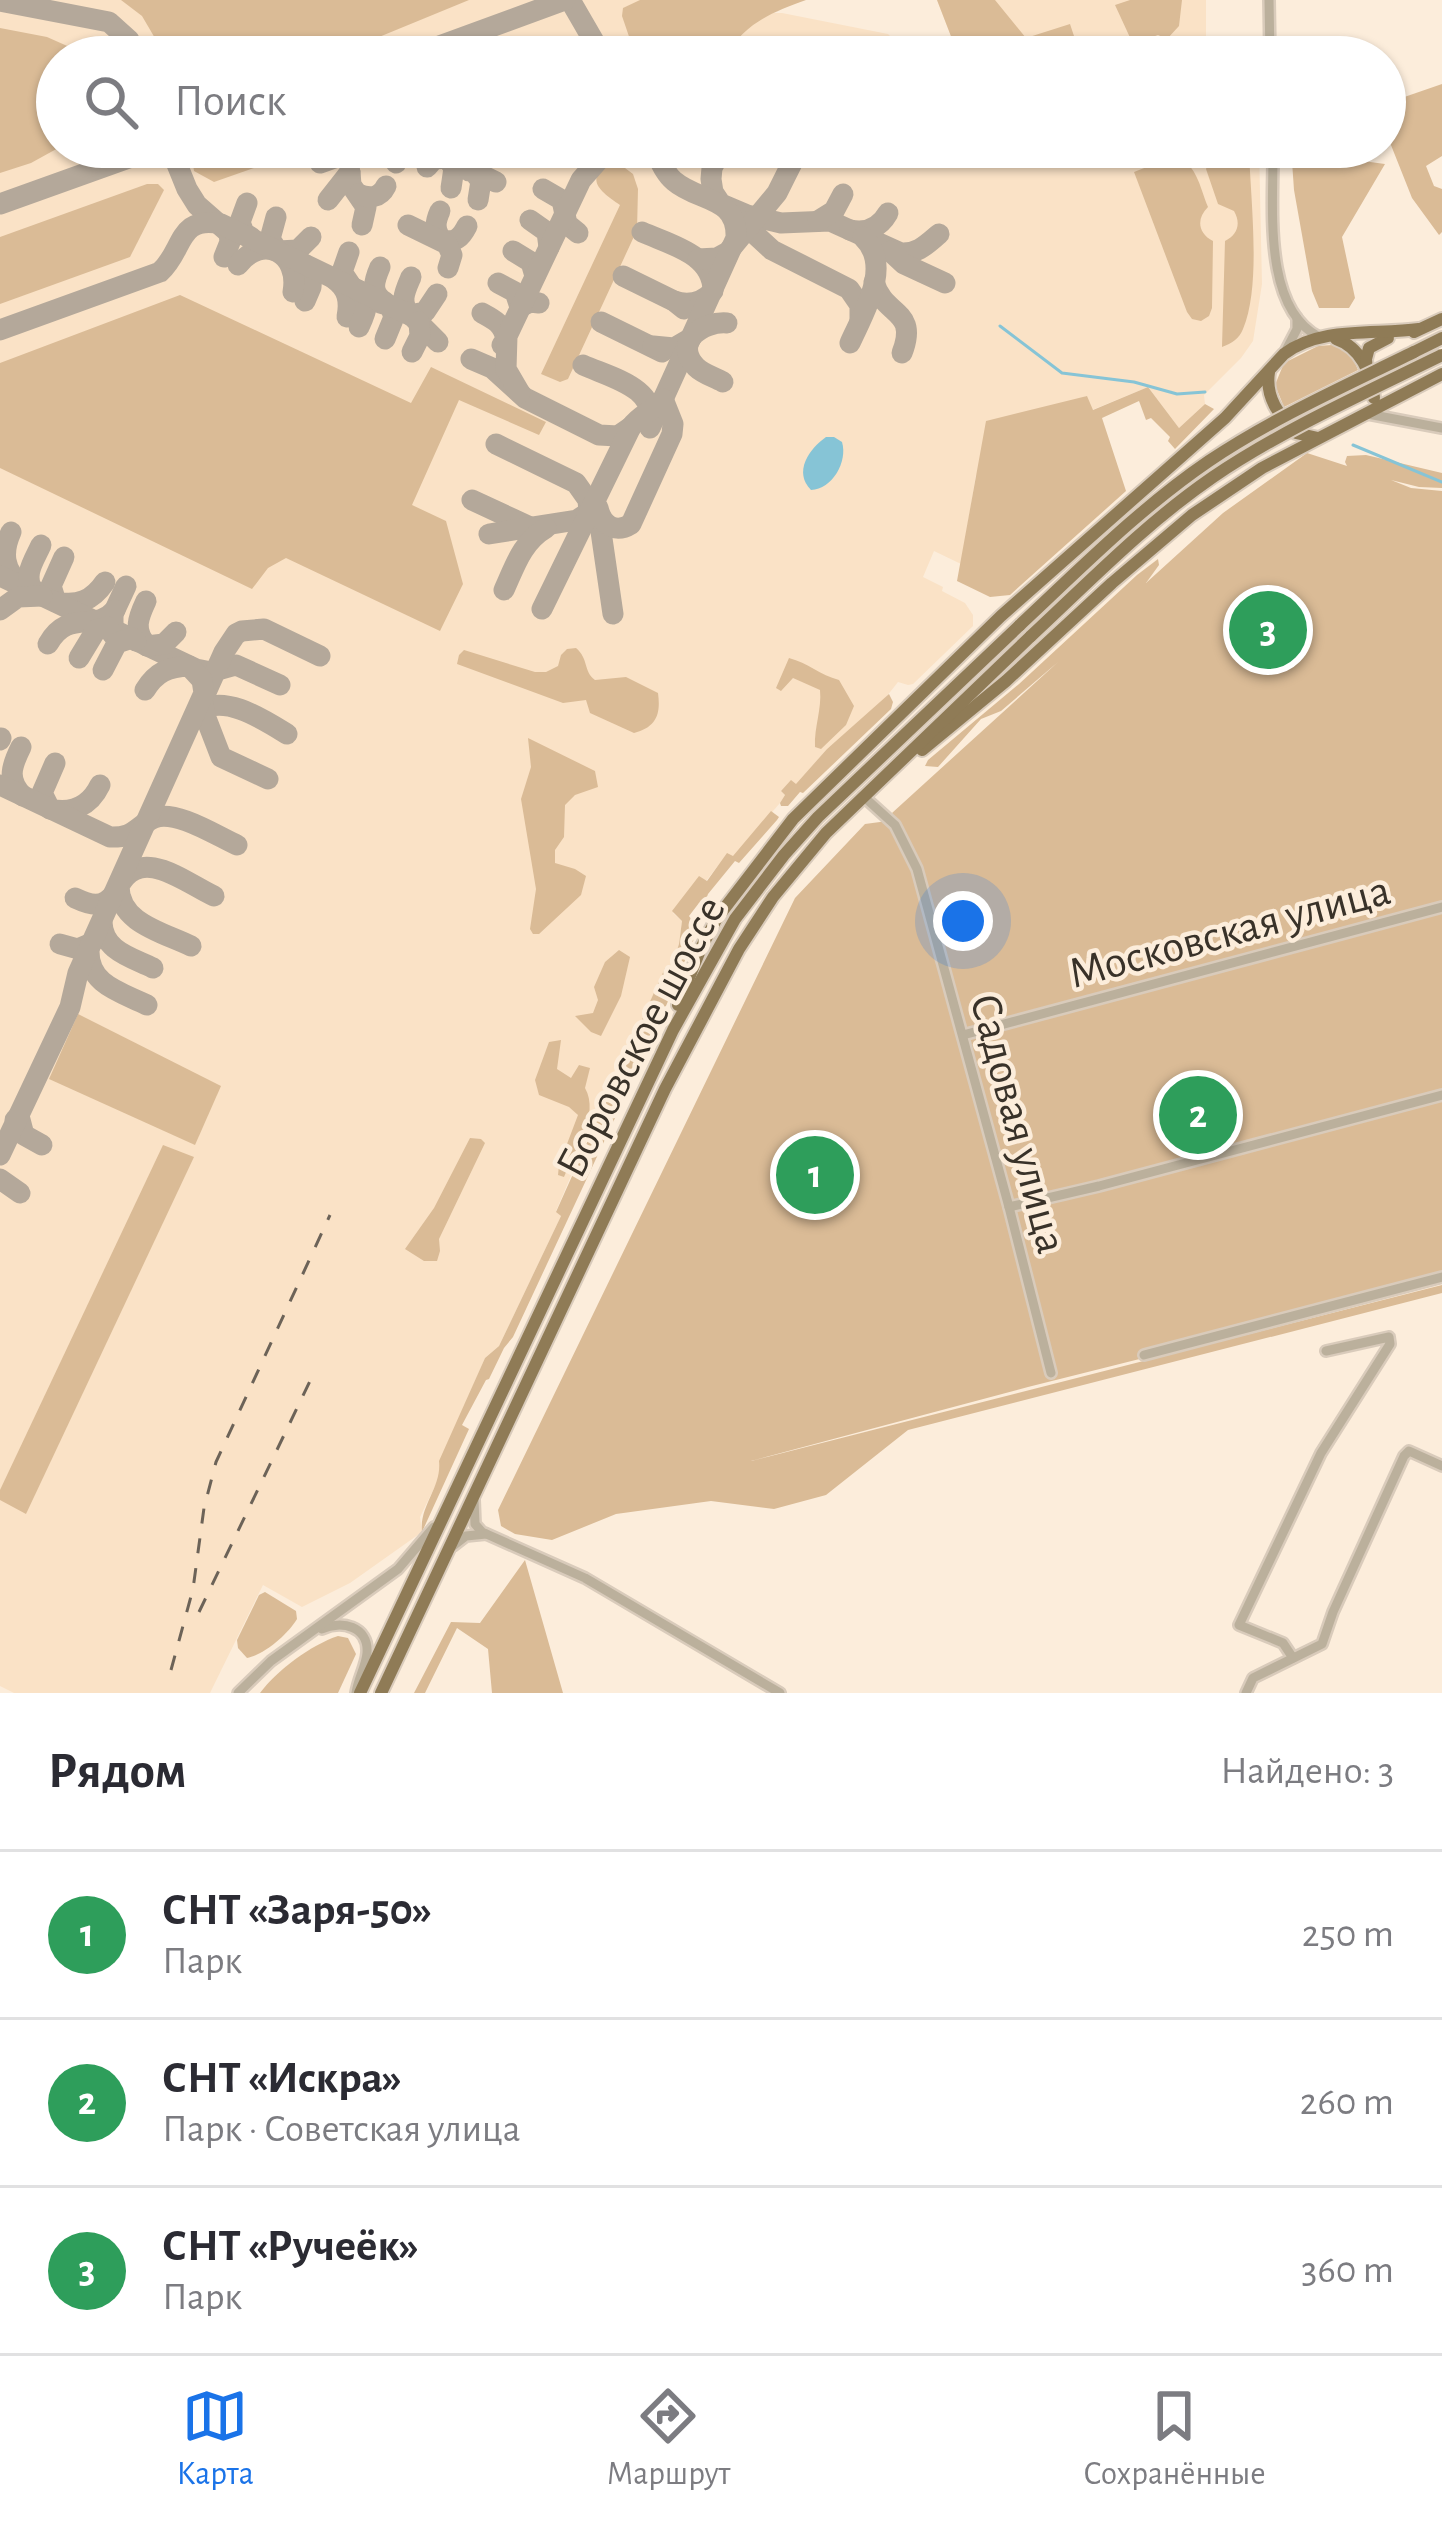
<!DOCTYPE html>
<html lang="ru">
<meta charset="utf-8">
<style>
:root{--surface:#fff;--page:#f2f2f3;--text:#2b2b33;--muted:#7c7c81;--line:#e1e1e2;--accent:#1a73e8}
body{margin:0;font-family:"Alegreya Sans",sans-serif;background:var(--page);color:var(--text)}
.you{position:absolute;left:963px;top:921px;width:42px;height:42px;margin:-30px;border:9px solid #fff;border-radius:50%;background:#1a73e8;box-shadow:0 0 0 18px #1a73e833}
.badge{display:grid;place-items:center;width:78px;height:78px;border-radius:50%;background:var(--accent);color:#fff;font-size:39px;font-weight:700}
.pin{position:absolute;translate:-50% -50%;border:6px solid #fff;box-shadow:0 3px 12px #0006}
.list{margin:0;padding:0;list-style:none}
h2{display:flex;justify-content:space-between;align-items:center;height:156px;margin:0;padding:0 48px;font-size:51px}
h2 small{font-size:39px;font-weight:400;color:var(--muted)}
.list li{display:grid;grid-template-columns:78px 1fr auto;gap:36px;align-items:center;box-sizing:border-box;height:168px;padding:0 48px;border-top:3px solid var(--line)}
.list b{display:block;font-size:45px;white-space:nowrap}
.list p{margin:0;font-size:39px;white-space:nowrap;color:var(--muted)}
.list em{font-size:39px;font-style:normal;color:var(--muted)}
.icon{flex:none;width:66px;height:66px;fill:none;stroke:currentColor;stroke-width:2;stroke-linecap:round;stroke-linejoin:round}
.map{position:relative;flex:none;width:1442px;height:1693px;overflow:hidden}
.search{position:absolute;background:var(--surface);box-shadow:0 3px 9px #0004;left:36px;right:36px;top:36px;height:132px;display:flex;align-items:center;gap:30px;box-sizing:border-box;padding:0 42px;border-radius:66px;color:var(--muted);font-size:45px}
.sheet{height:660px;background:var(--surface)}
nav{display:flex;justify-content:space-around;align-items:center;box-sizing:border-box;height:168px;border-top:3px solid var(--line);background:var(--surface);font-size:33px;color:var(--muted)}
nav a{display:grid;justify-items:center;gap:6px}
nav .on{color:var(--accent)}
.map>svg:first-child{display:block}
</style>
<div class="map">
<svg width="1442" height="1693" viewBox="0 0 1442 1693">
<rect width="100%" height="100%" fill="#fceddb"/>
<g fill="#fae2c6">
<path d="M0,0H804L770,13H782L888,34L894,40L920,49L917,57H57V147H1259L1262,284L1253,341L1241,358L1204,395L1205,404L1179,428L1148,387L1092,410L1086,396L976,475L961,564L934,551L923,577L943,587L942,591L965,603L973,615V626L913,684L908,685L898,682L883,701L827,749L796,785L791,781L781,791L785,795L780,803L733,857L727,854L706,881L700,877L673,913L682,921L679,944L671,968L665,969L582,1150L556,1211L561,1216L499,1346L485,1358L440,1461L441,1474L420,1517L422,1532L350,1583L302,1607L263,1585L210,1693H14L0,1686Z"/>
<path d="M937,0H1206V44L1169,57H959Z"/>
</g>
<g fill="#dabb96">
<path d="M121,0H469L379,37L320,57H166L142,16Z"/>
<path d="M640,0H806C770,13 746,23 724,57H636L622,16L623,8Z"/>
<path d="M937,0H995L1026,38L1070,24L1081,57H959Z"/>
<path d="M1130,0H1182L1179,26L1167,39L1158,35L1133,44L1115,5Z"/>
<path d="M0,28L47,37L92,57H57V147H60L31,163L0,173Z"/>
<path d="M1442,84V156L1426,166L1434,186L1442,189V232L1439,235L1412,198L1385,130V102L1387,103Z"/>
<path d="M221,147H313L214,182L194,171L193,164L198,155Z"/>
<path d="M1227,147H1249C1250,197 1262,284 1243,329C1239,339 1232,343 1222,347L1225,241C1238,235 1241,223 1234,211L1218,204L1206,169L1212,153Z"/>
<path d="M1291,147H1329L1333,157L1385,164L1342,237L1355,298L1349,308H1319L1312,291L1294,190Z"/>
<path d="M1172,157C1196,159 1200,188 1208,207C1196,219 1198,233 1213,241L1212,308L1209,316L1201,321L1192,319L1187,312L1134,172Z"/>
<path d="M609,163L621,165L633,174L638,189L637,230L568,379L560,382L541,374L620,205C604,194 582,180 609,163Z"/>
<path d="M147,184H158L164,190L130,257L0,304V237Z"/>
<path d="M180,295L411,403L431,367L546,422L539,435L459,400L412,505L446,521L463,584L440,631L286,558L268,568L252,589L0,468V363Z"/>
<path d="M1332,345C1347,348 1353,357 1358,370L1284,407L1275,385L1284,363L1318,346Z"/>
<path d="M1148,387L1179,428L1205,404L1214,409L1175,449L1168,441L1170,437L1151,418L1146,420L1139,401L1102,418L1126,491L1010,595L990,597L957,581L986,421L1087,396L1093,410Z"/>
<path d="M1307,453L1347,466L1345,462L1347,456L1366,455L1442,473V488L1419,487L1391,480L1411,488L1442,491V1283L1028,1387L751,1461L1442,1285V1293L908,1430L826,1495L774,1509L711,1501L616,1514L552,1540L515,1534L501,1526L498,1510L795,898L865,824L895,820L892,813L1058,662L1001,711L981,719L938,767L925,766L928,760L1019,684L1137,575L1158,559L1159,565L1146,583L1223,513Z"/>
<path d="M576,648C589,659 583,671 595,680L626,677L658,693C661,715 656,727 634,733L590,713L586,700L563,703L457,664L459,655L464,650L535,672H546L558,666L561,655L567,649Z"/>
<path d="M789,658C808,663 820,675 839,680L854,706L846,725L821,749L815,747C814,727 822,709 820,690L793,678L781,691L776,688Z"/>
<path d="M889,694L893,702L891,709L803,793L800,792L788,806H781L780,803L785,795L781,791L791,780L796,784L827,749Z"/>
<path d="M528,738L595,771L598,787L575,795L565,805L564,837L555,850V863L575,869L586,876L581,895L539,934H533L530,929L536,889L521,799L531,767Z"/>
<path d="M771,811L779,817L777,820L739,863L735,861L708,894L704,905L699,903L689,916L698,929L656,1030L513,1337L504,1348L489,1379L486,1380L462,1425L469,1429L422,1532C419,1506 442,1487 439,1461L485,1358L499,1346L561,1216L556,1212L665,968H671L679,944L682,921L672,911L699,876L707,881L727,853L733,856Z"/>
<path d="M619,950L630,957L621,996L601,1036L591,1032L575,1016L593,1013L598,1000L594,987L605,962Z"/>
<path d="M78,1014L221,1086L195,1145L49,1079Z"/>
<path d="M561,1040L557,1069L571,1078L579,1065L590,1068L585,1088C600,1114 575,1151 564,1177L558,1175L559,1165L578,1115L569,1107L539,1095L535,1080L549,1042Z"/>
<path d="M470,1138L481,1139L485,1143L439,1239L440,1251L437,1261H424L405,1249L434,1208Z"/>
<path d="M163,1145L194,1157L26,1514L0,1500V1490Z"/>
<path d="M525,1560L563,1693H492L488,1649L457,1628L425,1693H414L451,1622L480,1623Z"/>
<path d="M265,1592L296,1611L297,1619C288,1634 264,1655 247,1658L238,1648L237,1640L259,1595Z"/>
<path d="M338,1636L348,1638L356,1654L338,1693H260C277,1670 311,1645 338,1636Z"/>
</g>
<path fill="#86c4d6" d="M826,437H834L842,442C848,462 832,489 811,490C793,472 809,449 826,437Z"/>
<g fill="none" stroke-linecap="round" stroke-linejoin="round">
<g stroke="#86c4d6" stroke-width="3">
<path d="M1000,326L1062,373L1134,382L1177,394L1205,392"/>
<path d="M1353,445L1442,482"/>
</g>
<g stroke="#b4a89a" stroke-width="21">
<path d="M570,0L603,57"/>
<path d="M0,1L109,22L129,40L136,57"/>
<path d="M409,57L565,0"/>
<path d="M170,147L187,189L197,205L229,233L230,242L224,257"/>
<path d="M424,147L496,182"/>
<path d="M723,147L712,168L711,179L713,192L721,204L747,215L781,223L830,221L901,253C918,254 927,244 939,234"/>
<path d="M320,163L351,152L356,147"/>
<path d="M396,163L401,147"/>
<path d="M427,167L434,159L447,158L454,168L451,188"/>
<path d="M469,171H473L481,181L478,200"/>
<path d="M350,172L351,185L366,207L362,225"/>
<path d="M543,189L562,200L567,224L578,233"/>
<path d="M358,194C370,199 380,198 386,186"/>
<path d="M328,200L350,172"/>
<path d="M247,203L240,222L244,233L252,238"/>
<path d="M0,204L159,147"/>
<path d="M440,211C435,222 434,230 442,240C455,243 461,238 467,226"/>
<path d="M734,215L772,250L849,289L860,305V320"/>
<path d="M276,217L270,239L278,251L298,250L311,237"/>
<path d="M530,220L547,232L549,247"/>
<path d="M818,221L834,211L843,194"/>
<path d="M408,225L447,244L452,255L448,268"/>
<path d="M850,230C867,234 880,227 888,213"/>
<path d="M642,232C671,245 713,254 713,291C702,303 689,306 674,301"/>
<path d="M513,251L531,262L535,276"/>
<path d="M890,251L904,264L945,283"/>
<path d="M349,252L342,272L352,287"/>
<path d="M698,259L717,258L728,252L777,193L800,147"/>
<path d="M299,264H304L312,274L311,287L305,301"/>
<path d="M238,265C263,233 300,253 293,292"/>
<path d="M380,267C374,281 370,293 385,302"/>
<path d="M623,276L674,301L684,309"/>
<path d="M411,277C405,291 399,302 410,315L425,312L437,294"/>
<path d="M334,279C348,289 350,301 347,317"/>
<path d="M874,282C884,317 919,309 902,353"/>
<path d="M498,283L515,292L520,307L530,302L539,303"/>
<path d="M357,290C373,299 365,314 359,327"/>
<path d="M380,303L390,306L394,317L385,339"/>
<path d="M482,313C495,320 503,324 506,339L502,345"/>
<path d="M601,322L662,352"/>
<path d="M0,330L160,272C184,251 177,215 221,224L412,316L438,342"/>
<path d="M850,343C864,312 893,265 863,237"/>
<path d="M653,346L674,348L691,338"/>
<path d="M412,352L420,336L419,322"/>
<path d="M471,359L492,368L525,398L599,435L618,436L631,427"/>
<path d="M583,365C612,378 660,388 650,428L736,238C738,196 698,202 674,181C664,173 659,158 653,147"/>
<path d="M723,382C714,377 703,374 696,367C672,342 703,321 727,323"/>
<path d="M520,393L506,369L507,336L581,180L610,147"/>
<path d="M472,500L528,526"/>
<path d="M598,511L613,614"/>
<path d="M11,532C2,552 3,570 22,585"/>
<path d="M489,534L577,520L589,512L588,500L576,483L496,444"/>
<path d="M64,557L51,586L56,602C78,606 92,601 105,582"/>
<path d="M0,576L196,669L211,672L236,665L280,685"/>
<path d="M504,590C515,566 522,542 546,528"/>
<path d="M36,591H33C23,574 34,561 41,545"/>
<path d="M146,601C138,618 133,630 147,646L164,644L176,632"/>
<path d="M542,609L631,427C640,414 654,411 663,399L673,424L672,434L631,524C615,534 602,525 598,508"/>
<path d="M0,610L18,597L42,596"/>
<path d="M113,623V614L126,586"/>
<path d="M48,644C68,608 95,633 115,610"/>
<path d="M79,658L96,630L108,627L113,635"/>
<path d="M103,670L117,643L132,638L136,641"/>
<path d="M196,714C220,691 263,719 287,734"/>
<path d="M0,740L1,738"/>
<path d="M21,747C12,765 6,780 23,796"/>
<path d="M55,763L42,793L50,809C72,814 90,806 100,785"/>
<path d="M268,779L221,757L204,713L203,699L224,652L236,634L242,631L264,629L320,656"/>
<path d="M0,785L110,837C134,838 135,827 154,818C175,809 217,836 237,845"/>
<path d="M75,898C90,905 102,909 114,894"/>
<path d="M102,922C103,951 131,957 153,968"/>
<path d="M60,944L78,949L92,943"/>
<path d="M191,946C162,932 119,923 119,886C141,845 184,882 214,896"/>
<path d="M89,950C88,985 121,992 147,1005"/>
<path d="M15,1120L19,1116L24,1135L42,1145"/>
<path d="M0,1155L70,1007L78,973L204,693L202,680L189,666C168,667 156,672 145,690"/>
<path d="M0,1179L20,1193"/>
</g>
<g stroke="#d9cbbb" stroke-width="14">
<g id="minor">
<path d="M1269,0L1270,57"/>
<path d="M1273,147C1274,201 1261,307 1319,337"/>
<path d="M1283,356L1297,329V318"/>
<path d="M1368,414L1442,428"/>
<path d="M863,796L895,825L917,869L1009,1207L1051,1373"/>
<path d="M963,1035L1442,907"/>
<path d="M1009,1207L1099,1186L1442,1095"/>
<path d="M1144,1355L1442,1277"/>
<path d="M474,1500L475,1524L482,1532L585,1578L780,1693"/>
<path d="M453,1546L466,1536L486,1534"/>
<path d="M322,1629C341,1620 369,1626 367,1653C366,1666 358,1679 356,1693"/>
<path d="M1293,1658L1283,1643L1239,1625L1321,1453L1390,1344L1389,1337L1326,1351"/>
<path d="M238,1693L271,1661L398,1569L434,1527"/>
<path d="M1246,1693L1253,1678L1322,1644L1333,1612L1404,1456L1409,1451L1442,1466"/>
</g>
</g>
<g stroke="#d9cbbb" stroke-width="16">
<g id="major">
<path d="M1414,332L1442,319"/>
<path d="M1336,339C1360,347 1372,373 1374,398"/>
<path d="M1414,352L1442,338"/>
<path d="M1269,372C1265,398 1279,415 1296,433L1318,438"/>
<path d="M1367,372L1366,359L1369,348L1388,338"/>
<path d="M922,750L1006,681L1112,583L1192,515L1262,468L1442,374"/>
<path d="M678,1005L701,948L717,918L793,819L1001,616L1225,418L1284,354C1320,326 1376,335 1419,329"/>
<path d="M360,1693L673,1030L735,919L784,855L818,817L1020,625"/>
<path d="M381,1693L665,1089L739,949L773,897L826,833L1031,636"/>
</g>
</g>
<use href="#minor" stroke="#bbb09c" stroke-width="9"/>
<use href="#major" stroke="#8f7b56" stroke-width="12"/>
<g stroke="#6c6358" stroke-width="3" stroke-dasharray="15 15" stroke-linecap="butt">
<path d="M199,1612L311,1379"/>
<path d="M171,1670L193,1589L204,1508L216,1462L330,1215"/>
</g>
<g stroke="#d9cbbb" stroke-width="16" stroke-linecap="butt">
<g id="major-bridge">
<path d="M1020,625C1081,568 1140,508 1209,461C1273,418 1345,386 1414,352"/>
<path d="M1031,636C1090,581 1146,523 1213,477C1284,429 1365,393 1442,355"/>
</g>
</g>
<use href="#major-bridge" stroke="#8f7b56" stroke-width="12"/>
</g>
<g text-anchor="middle" stroke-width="9" stroke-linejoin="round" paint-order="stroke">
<g font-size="45" fill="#393229" stroke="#fceddb">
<text transform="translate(1229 930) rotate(-15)" y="16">Московская улица</text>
<text transform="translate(639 1036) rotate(-62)" y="16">Боровское шоссе</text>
<text transform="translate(1020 1123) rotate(75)" y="16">Садовая улица</text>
</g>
</g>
</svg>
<div class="you"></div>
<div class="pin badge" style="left:815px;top:1175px;background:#2e9e5b">1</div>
<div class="pin badge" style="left:1198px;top:1115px;background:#2e9e5b">2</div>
<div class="pin badge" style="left:1268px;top:630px;background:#2e9e5b">3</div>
<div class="search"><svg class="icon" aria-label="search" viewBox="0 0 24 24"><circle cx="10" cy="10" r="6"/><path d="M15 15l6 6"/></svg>Поиск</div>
</div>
<section class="sheet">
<h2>Рядом<small>Найдено: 3</small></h2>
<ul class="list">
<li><span class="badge" style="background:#2e9e5b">1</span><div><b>СНТ «Заря-50»</b><p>Парк</p></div><em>250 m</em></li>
<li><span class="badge" style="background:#2e9e5b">2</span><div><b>СНТ «Искра»</b><p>Парк · Советская улица</p></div><em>260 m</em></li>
<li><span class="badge" style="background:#2e9e5b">3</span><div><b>СНТ «Ручеёк»</b><p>Парк</p></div><em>360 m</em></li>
</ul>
</section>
<nav>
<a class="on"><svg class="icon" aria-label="map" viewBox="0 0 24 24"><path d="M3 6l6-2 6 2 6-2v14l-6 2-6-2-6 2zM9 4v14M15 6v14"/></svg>Карта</a>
<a><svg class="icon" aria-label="directions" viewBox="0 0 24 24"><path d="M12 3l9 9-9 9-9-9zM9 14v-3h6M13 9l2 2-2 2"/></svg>Маршрут</a>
<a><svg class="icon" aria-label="saved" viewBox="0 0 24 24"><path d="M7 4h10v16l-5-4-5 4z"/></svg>Сохранённые</a>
</nav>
